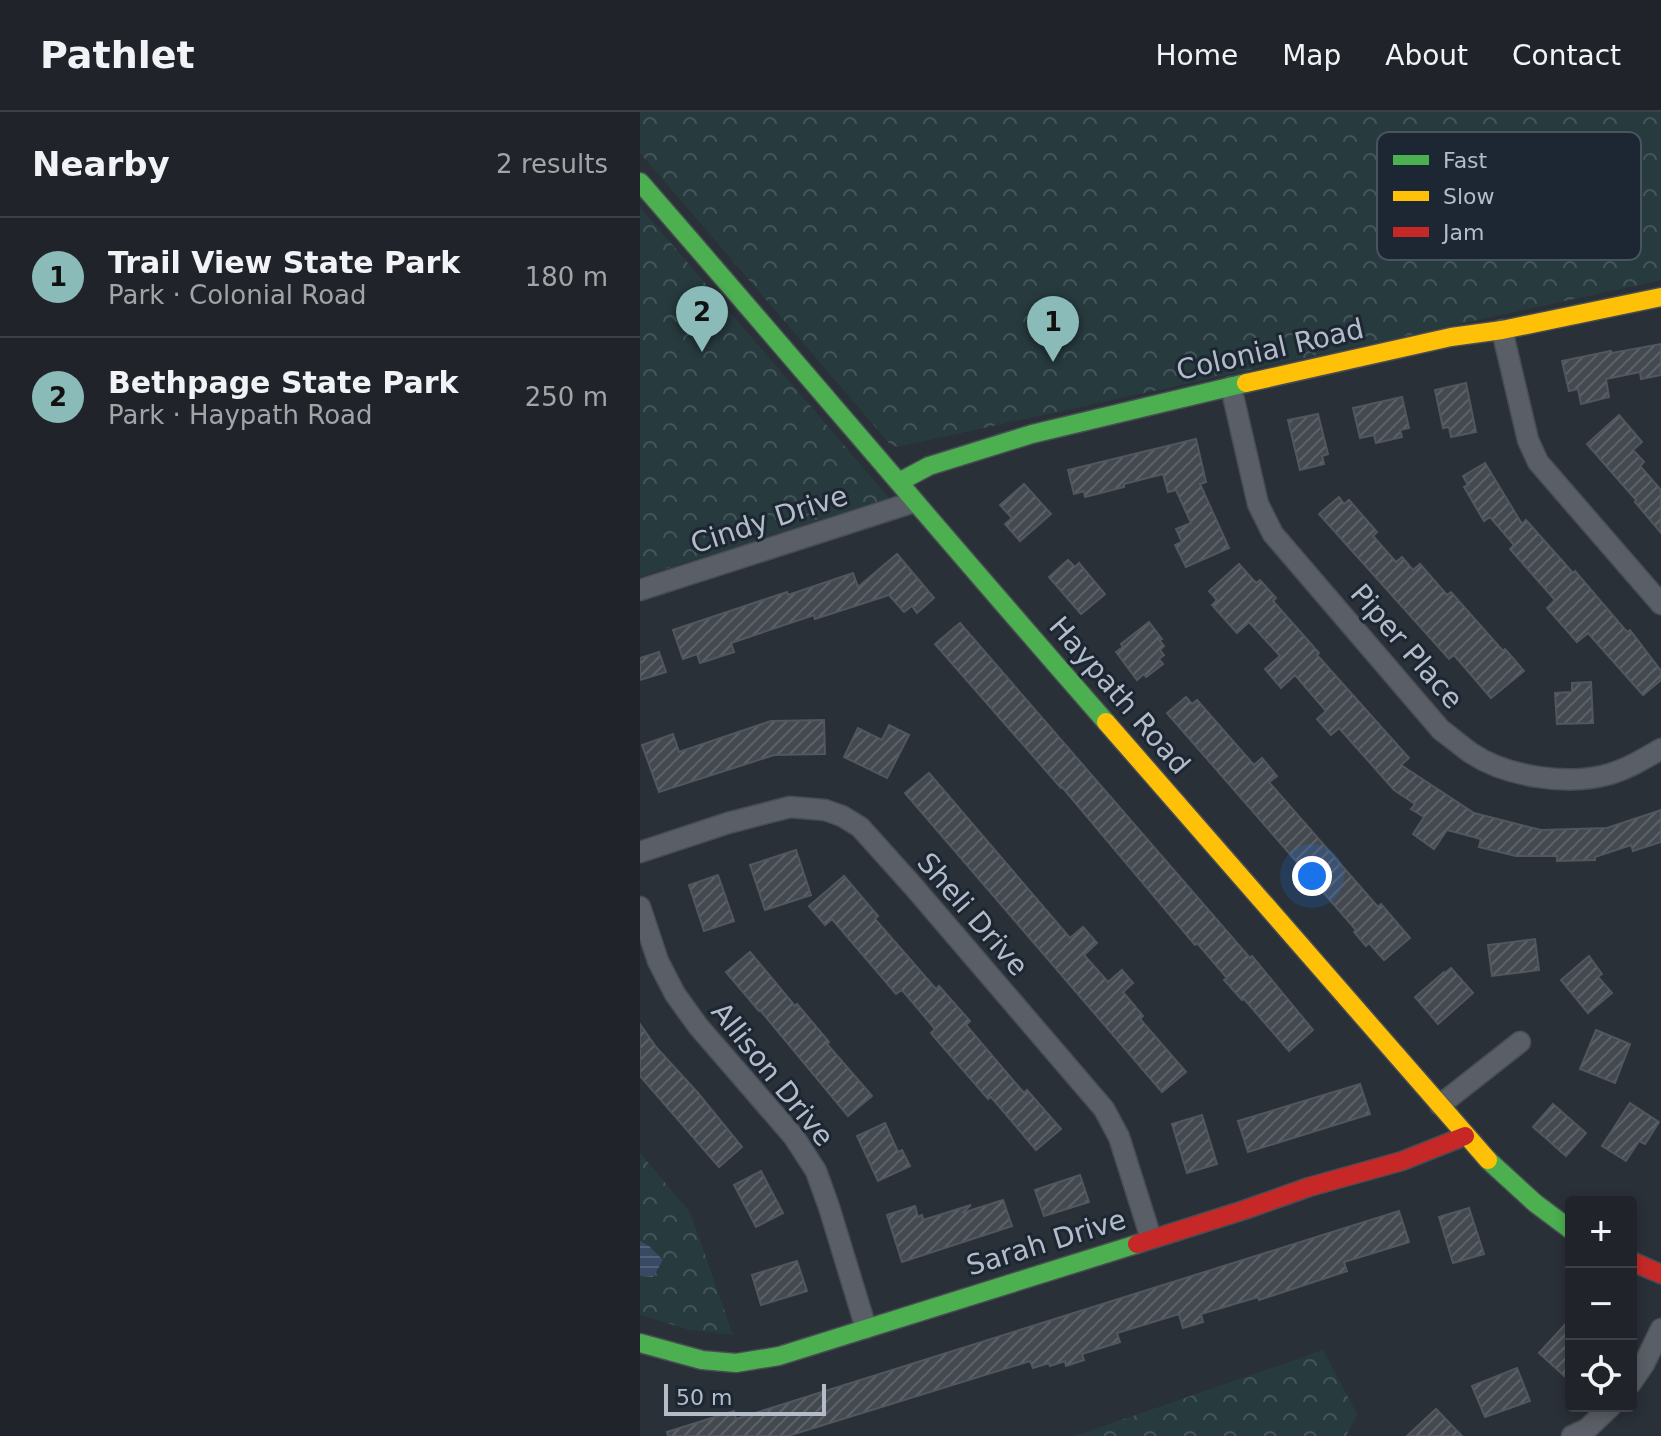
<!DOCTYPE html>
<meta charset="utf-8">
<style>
:root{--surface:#20242a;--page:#282c32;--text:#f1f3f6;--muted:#a2a4a8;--line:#3d4147;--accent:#8bbbb9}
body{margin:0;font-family:"DejaVu Sans",sans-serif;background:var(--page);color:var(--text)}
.controls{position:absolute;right:24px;bottom:24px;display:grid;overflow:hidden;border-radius:8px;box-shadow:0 4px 12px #0003}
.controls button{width:72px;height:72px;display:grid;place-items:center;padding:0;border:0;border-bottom:2px solid var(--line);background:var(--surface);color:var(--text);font:40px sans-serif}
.scale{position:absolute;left:24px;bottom:20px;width:162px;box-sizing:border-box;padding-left:8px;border:4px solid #b4bcc9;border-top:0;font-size:22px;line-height:28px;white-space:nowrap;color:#b4bcc9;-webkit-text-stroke:6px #1d2633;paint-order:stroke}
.you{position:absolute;left:672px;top:764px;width:28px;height:28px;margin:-20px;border:6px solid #fff;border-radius:50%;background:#1a73e8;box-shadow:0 0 0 12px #1a73e833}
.badge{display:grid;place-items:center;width:52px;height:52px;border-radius:50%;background:var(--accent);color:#111;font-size:26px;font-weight:700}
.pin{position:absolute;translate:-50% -66px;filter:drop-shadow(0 2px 4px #0008)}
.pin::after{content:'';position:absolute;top:42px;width:28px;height:24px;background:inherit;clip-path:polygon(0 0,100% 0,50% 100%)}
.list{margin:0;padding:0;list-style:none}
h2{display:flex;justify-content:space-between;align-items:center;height:104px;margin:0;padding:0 32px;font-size:34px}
h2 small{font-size:26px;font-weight:400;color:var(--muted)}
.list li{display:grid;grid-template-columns:52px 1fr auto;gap:24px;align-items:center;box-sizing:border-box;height:120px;padding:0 32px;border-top:2px solid var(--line)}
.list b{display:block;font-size:30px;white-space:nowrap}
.list p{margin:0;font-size:26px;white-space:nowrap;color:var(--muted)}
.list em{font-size:26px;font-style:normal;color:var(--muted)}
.icon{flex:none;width:44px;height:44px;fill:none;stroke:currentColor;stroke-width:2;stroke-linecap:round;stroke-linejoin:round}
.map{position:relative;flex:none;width:1021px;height:1324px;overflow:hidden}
header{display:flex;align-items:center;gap:48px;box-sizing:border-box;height:112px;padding:0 40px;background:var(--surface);border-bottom:2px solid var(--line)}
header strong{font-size:38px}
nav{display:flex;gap:44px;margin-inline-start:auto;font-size:28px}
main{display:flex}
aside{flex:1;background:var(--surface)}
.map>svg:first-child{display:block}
</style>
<header>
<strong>Pathlet</strong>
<nav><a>Home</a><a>Map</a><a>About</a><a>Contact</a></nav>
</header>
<main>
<aside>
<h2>Nearby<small>2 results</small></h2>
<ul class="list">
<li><span class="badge">1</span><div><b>Trail View State Park</b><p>Park · Colonial Road</p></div><em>180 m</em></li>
<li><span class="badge">2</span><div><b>Bethpage State Park</b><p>Park · Haypath Road</p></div><em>250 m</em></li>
</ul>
</aside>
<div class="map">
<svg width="1021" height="1324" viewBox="0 0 1021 1324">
<defs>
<pattern id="forest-crowns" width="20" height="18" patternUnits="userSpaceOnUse" patternTransform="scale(2)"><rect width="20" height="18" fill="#273a3e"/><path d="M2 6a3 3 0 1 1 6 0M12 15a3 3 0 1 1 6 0" fill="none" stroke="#445559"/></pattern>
<pattern id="water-rules" width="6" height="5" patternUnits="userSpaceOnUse" patternTransform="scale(2)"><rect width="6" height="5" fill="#384963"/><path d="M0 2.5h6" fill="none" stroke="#526178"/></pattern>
<pattern id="building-hatch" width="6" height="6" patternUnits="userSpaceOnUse" patternTransform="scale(2)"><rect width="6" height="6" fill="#444950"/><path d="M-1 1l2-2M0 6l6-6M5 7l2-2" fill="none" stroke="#5d6168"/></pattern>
</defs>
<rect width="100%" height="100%" fill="#2a3038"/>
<g fill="url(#forest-crowns)">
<path d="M0,0H1021V168L257,335L250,332L0,41Z"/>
<path d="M0,95L249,386L0,465Z"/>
<path d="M0,1041L50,1100L93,1223L50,1218L0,1203V1164L13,1165L9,1134L0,1129Z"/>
<path d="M683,1238L717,1302L706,1324H435Z"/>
</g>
<path fill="url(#water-rules)" d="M0,1129L9,1134L23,1148L13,1165L0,1164Z"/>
<g fill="url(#building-hatch)" stroke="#52575f" stroke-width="2">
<path d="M1021,232V263L1001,267L1000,260L966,267L969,285L941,292L938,277L929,279L922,249L971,239L972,241Z"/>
<path d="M826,271L836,320L811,325L809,315L803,316L795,278Z"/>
<path d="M762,285L769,316L760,318L762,325L736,331L734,323L720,326L713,296Z"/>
<path d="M678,302L688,342L682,344L684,352L660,358L648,308Z"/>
<path d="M979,303L1002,330L993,338L1004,350L1000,354L1021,378V421L995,390L996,388L947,332Z"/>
<path d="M556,327L566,370L560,372L589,436L546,455L535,433L542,430L536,417L551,411L536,378L528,380L523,362L484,372V375L445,385L444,379L434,382L428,358Z"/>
<path d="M845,351L882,412L886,408L933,461L935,459L987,520L990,518L1021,559V568L1003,583L948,521L937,530L907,496L915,488L870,437L874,433L850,405L844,409L824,375L828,373L823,364Z"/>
<path d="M384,372L411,402L380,429L365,412L372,406L360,393Z"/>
<path d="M699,385L704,392L709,388L737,420L733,424L756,450L762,445L773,458L780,452L807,483L811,480L863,539L865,537L884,559L851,586L814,543L809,547L679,402Z"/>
<path d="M257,442L294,486L277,501L272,494L264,500L249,483L175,507L174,503L91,531L94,540L60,551L57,542L43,547L33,518L147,480L148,483L213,461L218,475Z"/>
<path d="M428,448L435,455L439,451L465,482L441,502L409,465Z"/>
<path d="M599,452L616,471L620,468L636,486L633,489L679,541L677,543L769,646L761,653L834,701L901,718L967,716L1021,698V730L993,739L991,733L955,745V748L917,749V744H876L839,735L841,727L807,718L794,737L773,722L784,705L771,697L775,692L754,678L699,616L691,623L677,607L686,599L655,563L641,576L625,557L640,544L609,510L597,521L572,493L577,488L569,479Z"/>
<path d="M509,510L522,527L519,528L524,534L520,538L524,543L519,547L523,552L506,565L504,562L497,568L476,540L483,535L481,532Z"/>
<path d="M320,511L610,846L612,844L673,918L649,939L604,887L602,888L584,868L587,866L557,831L555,833L422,675L421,676L295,532Z"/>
<path d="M19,540L26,560L0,568V546Z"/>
<path d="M951,570L953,611L917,612L915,581L932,580V571Z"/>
<path d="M546,585L552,592L557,588L614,653L622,646L637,664L629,670L738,795L741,792L770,826L744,848L729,831L726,834L714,820L716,818L527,601Z"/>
<path d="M184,608L185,642L134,643L19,680L2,633L33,622L39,640L131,609Z"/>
<path d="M249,613L269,623L247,666L204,645L218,616L242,628Z"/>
<path d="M289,661L430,826L443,815L457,831L444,843L468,870L482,858L493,871L483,880L503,904L500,907L546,960L522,980L265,681Z"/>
<path d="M156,738L171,783L125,798L110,753Z"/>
<path d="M78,763L94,809L64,819L49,773Z"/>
<path d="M204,764L238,804L235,807L296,877L299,874L330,909L326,913L384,981L387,978L421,1017L396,1038L351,985L348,987L296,927L291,921L295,917L262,878L256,882L192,807L185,813L169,794Z"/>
<path d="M895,827L899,858L852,864L848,833Z"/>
<path d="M110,840L155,894L157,892L189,930L187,932L232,984L208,1004L120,898L119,899L86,860Z"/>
<path d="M949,844L962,862L958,865L972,881L948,901L921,868Z"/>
<path d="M811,856L833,881L798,912L775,885L804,860L805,861Z"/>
<path d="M0,912L16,935L58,981L102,1035L79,1055L0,964Z"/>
<path d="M956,918L990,932L975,971L940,957Z"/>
<path d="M720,972L730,1002L608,1040L598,1009Z"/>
<path d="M990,991L1019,1010L1005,1032L999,1029L986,1049L962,1034Z"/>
<path d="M913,992L946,1021L926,1044L893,1015Z"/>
<path d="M562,1003L577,1052L547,1061L532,1012Z"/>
<path d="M245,1011L258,1040L262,1038L270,1054L238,1069L217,1024Z"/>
<path d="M121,1059L143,1101L116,1115L94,1073Z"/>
<path d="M440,1063L449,1090L404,1104L395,1078Z"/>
<path d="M363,1088L372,1114L262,1150L247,1103L275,1094L278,1105L282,1103L283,1108L331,1093L322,1101Z"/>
<path d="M829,1096L844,1142L813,1151L799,1105Z"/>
<path d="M759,1099L769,1130L704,1150L707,1159L619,1188L618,1185L561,1202L563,1210L543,1216L539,1202L477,1221L480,1230L442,1242L444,1248L426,1254L425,1249L410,1254L409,1251L393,1256L390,1249L148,1324H28L27,1320L94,1299L96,1307Z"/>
<path d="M157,1149L167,1179L121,1193L112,1163Z"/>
<path d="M931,1206V1270L899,1241Z"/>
<path d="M877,1256L890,1289L845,1305L832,1274Z"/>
<path d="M796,1297L822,1324H767Z"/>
</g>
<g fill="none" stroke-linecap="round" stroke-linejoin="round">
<g stroke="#484c53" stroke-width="23">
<g id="street">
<path d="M862,218L888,328L898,350L1021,492"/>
<path d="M591,275L618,392L633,422L801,618C811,625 821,634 831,641C867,665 928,674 970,662C989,656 1004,647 1021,637"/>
<path d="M0,478L274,390"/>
<path d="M0,740L88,711L150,695L185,698L202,704L220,715L273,774L464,997L479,1025L511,1126"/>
<path d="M0,795L18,849L35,882L58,914L154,1025L176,1059L189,1095L226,1216"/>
<path d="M800,993L880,930"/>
<path d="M991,1271L1004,1252L1021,1217"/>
<path d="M932,1324L947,1317L971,1294"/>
</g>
</g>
<g stroke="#484c53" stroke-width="21">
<g id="fast">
<path d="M0,70C156,249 309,431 466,610"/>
<path d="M259,370L289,354L392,322L606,271"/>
<path d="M848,1048L895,1091L931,1118"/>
<path d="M0,1231L62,1248L96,1251L139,1244L497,1132"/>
</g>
</g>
<g stroke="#484c53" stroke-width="21">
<g id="slow">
<path d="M606,271L811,225L862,218L1021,185"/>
<path d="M466,610L848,1048"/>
</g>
</g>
<g stroke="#484c53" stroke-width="21">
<g id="jam">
<path d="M497,1132L604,1098L669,1075L762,1049L825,1024"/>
<path d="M991,1149L1021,1162"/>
</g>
</g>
<use href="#street" stroke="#5a5e66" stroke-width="20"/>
<use href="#fast" stroke="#4caf50" stroke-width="18"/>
<use href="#slow" stroke="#ffc107" stroke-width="18"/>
<use href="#jam" stroke="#c62828" stroke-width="18"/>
</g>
<g text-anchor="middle" stroke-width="6" stroke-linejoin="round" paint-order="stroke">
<g font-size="28" fill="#b4bcc9" stroke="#1d2633">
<text transform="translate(630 237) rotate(-13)" y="10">Colonial Road</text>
<text transform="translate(129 407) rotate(-18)" y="10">Cindy Drive</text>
<text transform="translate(767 534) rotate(49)" y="10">Piper Place</text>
<text transform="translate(480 583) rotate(49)" y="10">Haypath Road</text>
<text transform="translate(333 802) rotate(49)" y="10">Sheli Drive</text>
<text transform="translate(133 962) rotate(51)" y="10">Allison Drive</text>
<text transform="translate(406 1130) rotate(-17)" y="10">Sarah Drive</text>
</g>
</g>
<rect x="737" y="20" width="264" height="128" rx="12" fill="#1d2633" stroke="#4a5360" stroke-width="2"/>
<rect x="753" y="43" width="36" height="10" fill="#4caf50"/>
<rect x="753" y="79" width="36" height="10" fill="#ffc107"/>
<rect x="753" y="115" width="36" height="10" fill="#c62828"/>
<g font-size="22" fill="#b4bcc9">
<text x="803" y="56">Fast</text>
<text x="803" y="92">Slow</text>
<text x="803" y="128">Jam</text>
</g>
</svg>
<div class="controls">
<button>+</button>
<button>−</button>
<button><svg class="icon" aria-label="locate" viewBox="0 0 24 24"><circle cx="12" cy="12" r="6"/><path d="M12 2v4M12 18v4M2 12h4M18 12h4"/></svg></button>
</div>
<div class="scale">50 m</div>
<div class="you"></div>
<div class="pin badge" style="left:413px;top:250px">1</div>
<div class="pin badge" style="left:62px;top:240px">2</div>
</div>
</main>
